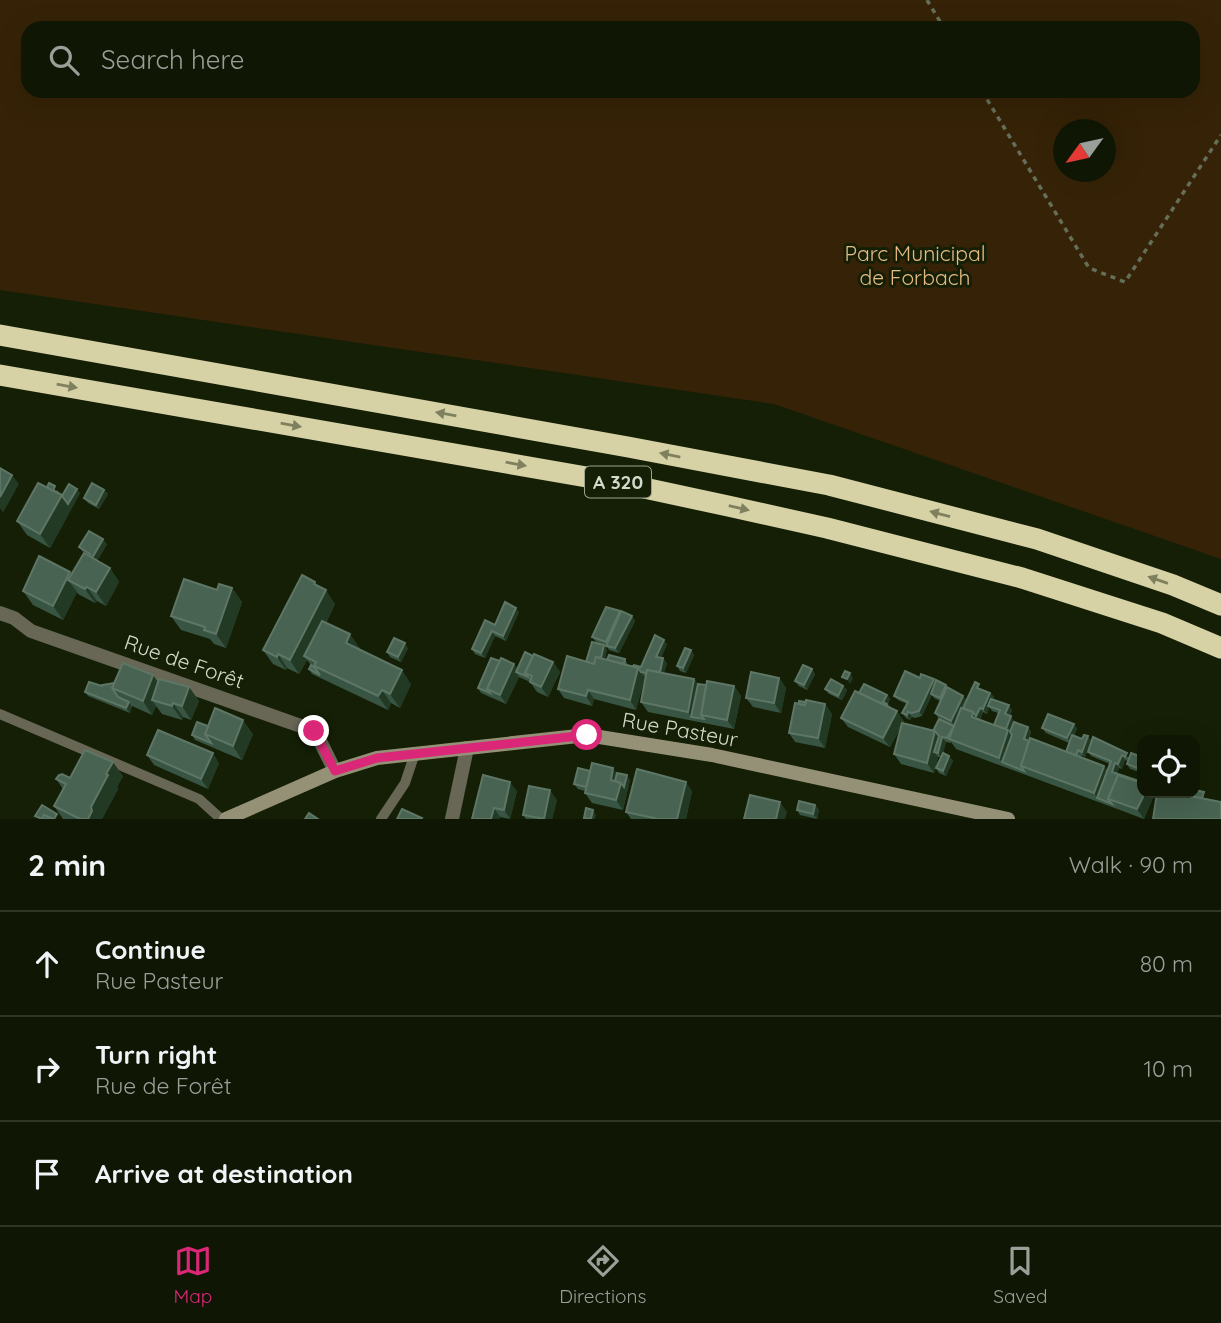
<!DOCTYPE html>
<meta charset="utf-8">
<style>
:root{--surface:#0f1704;--page:#18200e;--text:#f1f3f6;--muted:#9b9f9a;--line:#2f3626;--accent:#db2777}
body{margin:0;font-family:Quicksand,sans-serif;background:var(--page);color:var(--text)}
.controls{position:absolute;right:21px;bottom:21px;display:grid;overflow:hidden;border-radius:14px;box-shadow:0 7px 28px #0002}
.controls button{width:63px;height:63px;display:grid;place-items:center;padding:0;border:0;border-bottom:2px solid var(--line);background:var(--surface);color:var(--text);font:35px sans-serif}
.compass{position:absolute;left:1053px;top:119px;width:63px;height:63px;border-radius:50%;background:var(--surface);box-shadow:0 7px 28px #0002;rotate:237deg}
.stop{position:absolute;width:21px;height:21px;margin:-16px;border:5px solid #db2777;border-radius:50%;background:#fff}
.stop.end{background:#db2777;border-color:#fff;box-shadow:0 2px 7px #0008}
.list{margin:0;padding:0;list-style:none}
h2{display:flex;justify-content:space-between;align-items:center;height:91px;margin:0;padding:0 28px;font-size:30px}
h2 small{font-size:23px;font-weight:400;color:var(--muted)}
.list li{display:grid;grid-template-columns:46px 1fr auto;gap:21px;align-items:center;box-sizing:border-box;height:105px;padding:0 28px;border-top:2px solid var(--line)}
.list b{display:block;font-size:26px;white-space:nowrap}
.list p{margin:0;font-size:23px;white-space:nowrap;color:var(--muted)}
.list em{font-size:23px;font-style:normal;color:var(--muted)}
.icon{flex:none;width:38px;height:38px;fill:none;stroke:currentColor;stroke-width:2;stroke-linecap:round;stroke-linejoin:round}
.map{position:relative;flex:none;width:1221px;height:819px;overflow:hidden}
.search{position:absolute;background:var(--surface);box-shadow:0 7px 28px #0002;left:21px;right:21px;top:21px;height:77px;display:flex;align-items:center;gap:18px;box-sizing:border-box;padding:0 24px;border-radius:21px;color:var(--muted);font-size:26px}
.sheet{height:406px;background:var(--surface)}
nav{display:flex;justify-content:space-around;align-items:center;box-sizing:border-box;height:98px;border-top:2px solid var(--line);background:var(--surface);font-size:19px;color:var(--muted)}
nav a{display:grid;justify-items:center;gap:4px}
nav .on{color:var(--accent)}
.map>svg:first-child{display:block}
</style>
<div class="map">
<svg width="1221" height="819" viewBox="0 0 1221 819">
<rect width="100%" height="100%" fill="#141f05"/>
<path fill="#362307" fill-rule="evenodd" d="M0,0H1221V559L774,404L0,290ZM28,28H1193V91H28ZM1064,130H1106V172H1064Z"/>
<g fill="none" stroke-linecap="round" stroke-linejoin="round">
<g stroke="#646e58" stroke-width="3.5" stroke-dasharray="5 5" stroke-linecap="butt">
<path d="M927,0L944,28"/>
<path d="M982,91L1089,268L1125,282L1221,135"/>
</g>
<g stroke="#686655" stroke-width="10">
<path d="M0,714L199,799L221,819"/>
<path d="M381,819L405,783L415,753"/>
</g>
<g stroke="#686655" stroke-width="14">
<path d="M0,613L14,618L31,631L315,731L335,771"/>
<path d="M452,819L467,748"/>
</g>
<path stroke="#959176" stroke-width="14" d="M226,819L335,771L377,758L587,735L712,755L1008,819"/>
<g stroke="#d7d1a6" stroke-width="21">
<path d="M0,335L628,447L829,485L1037,539L1173,585L1221,605"/>
<path d="M0,375L621,483L728,506L827,528L1022,578L1162,623L1221,648"/>
</g>
</g>
<g fill="#385443" fill-rule="evenodd">
<path d="M47,488L59,491L58,493L62,495L80,493L50,548L27,535L17,521Z"/>
<path d="M104,490L108,494L99,509L88,503L84,498Z"/>
<path d="M107,544L97,561L110,568L119,582L106,606L97,601L95,603L78,594L77,592L63,620L33,605L23,591L72,574L89,556L83,552L79,547Z"/>
<path d="M318,586L335,604L326,623L360,648L359,649L411,684L400,708L391,703L388,710L312,674L309,669L311,665L307,660L299,674L287,668L286,670L273,664L263,650Z"/>
<path d="M232,588L242,602L226,648L214,644L210,639L181,630L171,616L217,590Z"/>
<path d="M620,611L621,613L632,616L635,621L619,653L609,650L606,645L596,642L592,637Z"/>
<path d="M519,612L506,641L495,636L485,658L475,654L472,649L495,625Z"/>
<path d="M667,644L661,658L667,663L664,673L694,679L698,684L706,685L734,686L741,696L734,729L648,712L641,702L646,677H645L636,710L594,699L592,706L564,698L558,689L604,645L607,650L605,659H625L628,665L641,667Z"/>
<path d="M408,648L401,662L390,657L387,652Z"/>
<path d="M691,650L694,655L686,673L680,671L677,666Z"/>
<path d="M533,656L553,662L560,672L548,697L537,692L530,682L519,677L506,704L481,693L478,688L517,669Z"/>
<path d="M812,669L815,674L807,690L799,686L795,681Z"/>
<path d="M779,678L786,688L781,713L753,707L746,698Z"/>
<path d="M934,679L936,682L963,696L966,700L982,689L990,693L994,697L993,699L1012,710L1010,716L1014,722L1028,727L1031,732L1028,741L1066,752L1069,743L1046,733L1042,728H1077L1074,736L1082,739L1088,736L1091,741L1085,757L1082,755L1081,757L1104,766L1108,771L1110,764L1091,756L1088,752L1130,757H1142V773L1130,769L1127,764L1128,761L1125,760L1122,769L1119,768L1117,774L1154,795L1144,819L956,749L951,742V743L946,742L943,753L949,756L953,761L946,776L939,773L936,768L941,757H938L934,773L901,764L894,754L902,725L890,747L848,727L841,718L859,693L887,695L890,699L888,704L904,721L903,723L933,731L939,719L935,713L940,701L934,698L932,695L922,716L915,718L912,717L910,720L906,718L902,713L907,704L898,700L894,696ZM989,707L992,711L998,713L994,725L980,720L983,712L987,714Z"/>
<path d="M158,681L189,687L199,701L191,720L183,717L182,720L162,714L156,706L152,715L132,706L130,713L88,696L85,692L102,686Z"/>
<path d="M843,686L847,690L842,700L829,694L825,689Z"/>
<path d="M825,704L832,714L825,748L795,742L789,733Z"/>
<path d="M208,726L253,734L242,760L195,740L192,735Z"/>
<path d="M147,755L219,763L208,789L154,765Z"/>
<path d="M590,771L617,773L630,780L623,810L592,803L585,793V791L578,789L574,784Z"/>
<path d="M123,776L117,787L118,789L102,819H63L54,806L63,789L56,779Z"/>
<path d="M517,791L510,819L500,817L472,819Z"/>
<path d="M692,791L686,819H631L626,812Z"/>
<path d="M557,800L552,819H526L523,815Z"/>
<path d="M815,805L819,810L817,819L800,815L797,810Z"/>
</g>
<g fill="#223924">
<path d="M12,475L19,484L3,513L0,508V497Z"/>
<path d="M77,489L80,493L50,548L40,534L62,495Z"/>
<path d="M104,490L108,494L99,509L96,505Z"/>
<path d="M103,539L107,544L85,581L82,576Z"/>
<path d="M110,568L119,582L106,606L96,592Z"/>
<path d="M70,572L80,586L68,580L77,592L63,620L53,606Z"/>
<path d="M315,582L324,594L326,590L335,604L308,658L304,656L307,660L299,674L290,660Z"/>
<path d="M87,587L97,601L95,603L85,589Z"/>
<path d="M232,588L242,602L226,648L216,634Z"/>
<path d="M516,608L519,612L506,641L503,636Z"/>
<path d="M620,611L623,616L609,646L606,642Z"/>
<path d="M632,616L635,621L619,653L615,648Z"/>
<path d="M492,631L495,636L485,658L481,653Z"/>
<path d="M350,634L360,648L356,657L346,643Z"/>
<path d="M664,640L667,644L660,661L656,657Z"/>
<path d="M405,643L408,648L401,662L398,657Z"/>
<path d="M604,645L607,650L601,673L598,669Z"/>
<path d="M691,650L694,655L686,673L683,668Z"/>
<path d="M278,654L287,668L286,670L277,657Z"/>
<path d="M663,658L667,663L662,681L659,676Z"/>
<path d="M553,662L560,672L548,697L541,687Z"/>
<path d="M514,664L521,673L516,672L519,677L506,704L500,695Z"/>
<path d="M638,668L645,677L636,710L630,700Z"/>
<path d="M812,669L815,674L807,690L804,685Z"/>
<path d="M402,670L411,684L400,708L390,694Z"/>
<path d="M850,673L853,678L850,684L847,679Z"/>
<path d="M153,675L163,689L152,700L156,706L152,715L143,701Z"/>
<path d="M779,678L786,688L781,713L774,703Z"/>
<path d="M694,679L701,688L691,717L688,712Z"/>
<path d="M934,679L937,684L931,694L932,695L922,716L919,711Z"/>
<path d="M734,686L741,696L734,729L727,720Z"/>
<path d="M843,686L847,690L842,700L838,696Z"/>
<path d="M189,687L199,701L191,720L182,706Z"/>
<path d="M382,690L391,703L388,710L378,696Z"/>
<path d="M588,690L594,699L592,706L586,696Z"/>
<path d="M990,693L994,697L987,714L983,709Z"/>
<path d="M887,695L890,699L888,704L891,709L883,702Z"/>
<path d="M963,696L970,705L958,731L951,721Z"/>
<path d="M129,702L132,707L130,713L126,708Z"/>
<path d="M173,703L183,717L182,720L172,706Z"/>
<path d="M825,704L832,714L825,748L818,738Z"/>
<path d="M1009,705L1012,710L1009,719L1005,714Z"/>
<path d="M980,708L983,712L978,726L972,717L973,712Z"/>
<path d="M897,711L904,721L890,747L883,738Z"/>
<path d="M908,712L912,717L910,720L907,715Z"/>
<path d="M1011,716L1014,721L1010,732L1015,740L1002,762L999,758L1005,732Z"/>
<path d="M243,720L253,734L242,760L233,746Z"/>
<path d="M1074,724L1077,728L1071,743L1067,738Z"/>
<path d="M1028,727L1031,732L1027,744L1024,739Z"/>
<path d="M935,731L942,737L946,742L942,758L938,753L934,752L938,757L934,773L927,763Z"/>
<path d="M1088,736L1091,741L1085,757L1082,752Z"/>
<path d="M213,753L219,763L208,789L201,779Z"/>
<path d="M1122,755L1125,760L1122,769L1118,764Z"/>
<path d="M949,756L953,761L946,776L943,771Z"/>
<path d="M113,762L123,776L117,787L118,789L102,819H88L91,807Z"/>
<path d="M1115,763L1119,768L1116,777L1112,772Z"/>
<path d="M1104,766L1111,775L1097,798L1094,793Z"/>
<path d="M613,768L620,778L618,786L611,780Z"/>
<path d="M627,775L630,780L623,810L616,800L621,783Z"/>
<path d="M510,782L517,791L510,819L504,810Z"/>
<path d="M686,782L692,791L686,819H677Z"/>
<path d="M550,790L557,800L552,819H544Z"/>
<path d="M1145,793H1153L1154,795L1144,819L1137,809Z"/>
<path d="M780,802L787,812L785,819H776Z"/>
<path d="M815,805L819,810L817,819L813,814Z"/>
<path d="M494,808L500,817V819H491Z"/>
<path d="M593,810L596,815L595,819H591Z"/>
</g>
<g fill="#486352" stroke="#5e7665" stroke-width="2">
<path d="M0,468L12,475L0,497Z"/>
<path d="M38,483L62,495L40,534L17,521Z"/>
<path d="M49,483L55,486L53,491L47,487Z"/>
<path d="M92,483L104,490L96,505L84,498Z"/>
<path d="M69,484L77,489L68,504L62,496Z"/>
<path d="M89,531L103,539L92,558L89,556L90,554L79,547Z"/>
<path d="M84,553L110,568L96,592L87,587L85,589L68,580Z"/>
<path d="M39,556L70,572L53,606L23,591Z"/>
<path d="M302,575L315,582L314,584L326,590L290,660L278,654L277,657L263,650Z"/>
<path d="M184,579L217,590L219,584L232,588L216,634L204,630L205,627L171,616Z"/>
<path d="M505,602L516,608L503,636L492,631L481,653L472,649L485,620L495,625Z"/>
<path d="M606,607L620,611L606,642L592,637Z"/>
<path d="M621,611L632,616L615,648L606,646Z"/>
<path d="M322,621L350,634L346,643L402,670L390,694L382,690L378,696L314,666L316,662L304,656Z"/>
<path d="M655,635L664,640L656,657L663,658L660,672L647,670L646,673L641,672L638,668L633,666L634,665L641,667Z"/>
<path d="M394,638L405,643L398,657L387,652Z"/>
<path d="M592,642L604,645L601,658L596,657L594,664L586,662Z"/>
<path d="M685,648L691,650L683,668L677,666Z"/>
<path d="M525,652L533,656L525,673L528,677L516,672Z"/>
<path d="M534,654L553,662L541,687L530,682L532,676L525,673Z"/>
<path d="M609,655L625,659L624,664L607,660Z"/>
<path d="M567,656L594,664L596,657L638,668L630,700L588,690L586,696L558,689Z"/>
<path d="M491,658L500,661L487,689L490,693L478,688Z"/>
<path d="M501,658L514,664L500,695L487,689Z"/>
<path d="M123,663L153,675L143,701L112,688Z"/>
<path d="M311,665L315,668L320,675L309,669Z"/>
<path d="M803,665L812,669L804,685L795,681Z"/>
<path d="M647,670L694,679L688,712L641,702Z"/>
<path d="M845,671L850,673L847,679L842,677Z"/>
<path d="M905,671L920,678L921,674L934,679L919,711L912,713L908,712L907,715L902,713L908,702L894,696Z"/>
<path d="M751,672L779,678L774,703L746,698Z"/>
<path d="M159,679L189,687L182,706L173,703L172,706L152,700Z"/>
<path d="M831,679L843,686L838,696L825,689Z"/>
<path d="M936,680L946,685L940,698L931,694Z"/>
<path d="M707,681L734,686L727,720L701,715Z"/>
<path d="M89,682L102,686V685L114,683L112,688L118,697L129,702L126,708L85,692Z"/>
<path d="M975,682L979,684L977,688L990,693L983,709L980,708L976,716L973,712L963,708Z"/>
<path d="M698,684L706,685L701,715L704,719L691,717Z"/>
<path d="M864,684L887,695L883,702L887,704V706L859,693Z"/>
<path d="M947,687L963,696L951,721L935,713Z"/>
<path d="M855,691L897,711L883,738L841,718Z"/>
<path d="M991,699L1009,705L1005,714L1011,716L1006,729L994,725L1000,710L988,706Z"/>
<path d="M806,700L825,704L818,738L789,733L795,703L805,705Z"/>
<path d="M799,701L806,702L805,705L799,704Z"/>
<path d="M215,708L243,720L233,746L205,734Z"/>
<path d="M961,708L973,712L972,717L1008,730L999,758L949,739Z"/>
<path d="M1048,714L1074,724L1067,738L1042,728Z"/>
<path d="M939,719L954,726L947,738L942,737L938,753L934,752L939,736L935,731H933Z"/>
<path d="M197,722L208,726L205,734L211,743L192,735Z"/>
<path d="M1014,722L1028,727L1024,739L1029,741L1021,766L1024,771L1002,762L1012,735L1010,732Z"/>
<path d="M902,723L935,731L927,763L894,754Z"/>
<path d="M158,730L213,753L201,779L147,755Z"/>
<path d="M1072,735L1082,739L1084,735L1088,736L1082,752L1078,750L1076,755L1066,752Z"/>
<path d="M1093,737L1127,753L1125,757L1122,755L1118,764L1115,763L1112,772L1142,782V783L1118,775L1108,799L1112,804L1097,798L1111,761L1088,752Z"/>
<path d="M1030,738L1104,766L1094,793L1021,766Z"/>
<path d="M85,750L113,762L106,774L108,775L91,807L92,811L88,819H80L54,806L66,784L56,779L59,775H60L62,774L70,778Z"/>
<path d="M943,753L949,756L943,771L936,768Z"/>
<path d="M1131,753L1142,757V770L1127,764Z"/>
<path d="M592,763L613,768L611,780L621,783L616,800L585,793Z"/>
<path d="M578,768L590,771L586,787L574,784Z"/>
<path d="M637,769L686,782L677,819H653L654,818L626,812Z"/>
<path d="M617,773L627,775L624,787L621,783L615,781Z"/>
<path d="M483,775L510,782L504,810L494,808L491,819H472Z"/>
<path d="M1118,775L1142,783V793H1145L1137,809L1108,799Z"/>
<path d="M529,786L550,790L544,819L523,815Z"/>
<path d="M1195,790L1204,792L1202,798L1184,795L1185,793H1195Z"/>
<path d="M1157,793H1175L1221,802V819H1153Z"/>
<path d="M750,795L780,802L776,819H744Z"/>
<path d="M799,801L815,805L813,814L797,810Z"/>
<path d="M42,805L57,814L54,819L44,815L42,819L35,816Z"/>
<path d="M586,808L593,810L591,819L584,818Z"/>
<path d="M402,809L422,818L421,819H397Z"/>
<path d="M309,813L318,819H305Z"/>
<path d="M44,815L52,819H42Z"/>
</g>
<defs><path id="oneway-solid" d="M-6-.8H1V-3.2L6.5 0L1 3.2V.8H-6Z" transform="scale(1.75)"/></defs>
<g fill="#7f815e">
<use href="#oneway-solid" transform="translate(67 386) rotate(10)"/>
<use href="#oneway-solid" transform="translate(446 414) rotate(-170)"/>
<use href="#oneway-solid" transform="translate(291 425) rotate(10)"/>
<use href="#oneway-solid" transform="translate(670 455) rotate(-169)"/>
<use href="#oneway-solid" transform="translate(516 464) rotate(10)"/>
<use href="#oneway-solid" transform="translate(739 508) rotate(13)"/>
<use href="#oneway-solid" transform="translate(940 514) rotate(-165)"/>
<use href="#oneway-solid" transform="translate(1158 580) rotate(-161)"/>
</g>
<g fill="none" stroke-linecap="round" stroke-linejoin="round">
<path stroke="#db2777" stroke-width="9" d="M314,731L335,771L377,758L587,735"/>
</g>
<g text-anchor="middle" stroke-width="6" stroke-linejoin="round" paint-order="stroke">
<rect fill="#141f05" stroke="#9aa390" stroke-width="2" x="585" y="466.5" width="66" height="31" rx="5"/>
<g font-size="19" font-weight="bold" fill="#d3dbcb">
<text x="618" y="489">A 320</text>
</g>
<g font-size="21" fill="#e7bb83" stroke="#141f05">
<text x="915" y="261">Parc Municipal<tspan x="915" dy="24">de Forbach</tspan></text>
</g>
<g font-size="21" fill="#d3dbcb" stroke="#141f05">
<text transform="translate(184 662) rotate(19)" y="7">Rue de Forêt</text>
<text transform="translate(680 730) rotate(10)" y="7">Rue Pasteur</text>
</g>
</g>
</svg>
<div class="controls">
<button><svg class="icon" aria-label="locate" viewBox="0 0 24 24"><circle cx="12" cy="12" r="6"/><path d="M12 2v4M12 18v4M2 12h4M18 12h4"/></svg></button>
</div>
<svg class="compass" viewBox="-18 -18 36 36"><path d="M0-13l5 13h-10z" fill="#e53935"/><path d="M0 13l5-13h-10z" fill="#9b9f9a"/></svg>
<div class="stop" style="left:587px;top:735px"></div>
<div class="stop end" style="left:314px;top:731px"></div>
<div class="search"><svg class="icon" aria-label="search" viewBox="0 0 24 24"><circle cx="10" cy="10" r="6"/><path d="M15 15l6 6"/></svg>Search here</div>
</div>
<section class="sheet">
<h2>2 min<small>Walk · 90 m</small></h2>
<ul class="list">
<li><svg class="icon" aria-label="ahead" viewBox="0 0 24 24"><path d="M12 20V5M6 11l6-6 6 6"/></svg><div><b>Continue</b><p>Rue Pasteur</p></div><em>80 m</em></li>
<li><svg class="icon" aria-label="right" viewBox="0 0 24 24"><path d="M7 20v-9h11M14 6l5 5-5 5"/></svg><div><b>Turn right</b><p>Rue de Forêt</p></div><em>10 m</em></li>
<li><svg class="icon" aria-label="arrive" viewBox="0 0 24 24"><path d="M6 21V4h12l-3 4 3 4H6"/></svg><div><b>Arrive at destination</b></div></li>
</ul>
</section>
<nav>
<a class="on"><svg class="icon" aria-label="map" viewBox="0 0 24 24"><path d="M3 6l6-2 6 2 6-2v14l-6 2-6-2-6 2zM9 4v14M15 6v14"/></svg>Map</a>
<a><svg class="icon" aria-label="directions" viewBox="0 0 24 24"><path d="M12 3l9 9-9 9-9-9zM9 14v-3h6M13 9l2 2-2 2"/></svg>Directions</a>
<a><svg class="icon" aria-label="saved" viewBox="0 0 24 24"><path d="M7 4h10v16l-5-4-5 4z"/></svg>Saved</a>
</nav>
